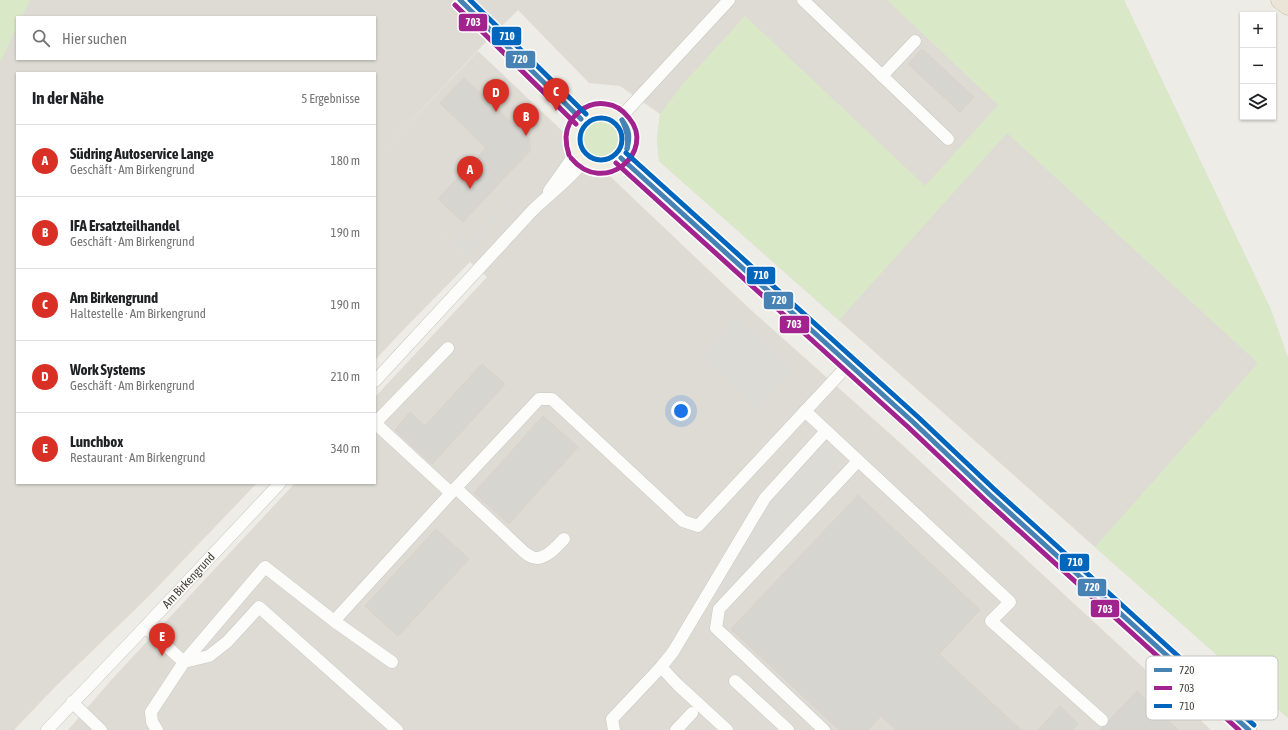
<!DOCTYPE html>
<html lang="de">
<meta charset="utf-8">
<style>
:root{--surface:#fff;--page:#f2f2f2;--text:#202124;--muted:#757577;--line:#e0e0e0;--accent:#d93025}
body{margin:0;font-family:"Asap Condensed",sans-serif;background:var(--page);color:var(--text)}
.controls{position:absolute;right:12px;top:12px;display:grid;overflow:hidden;border-radius:0px;box-shadow:0 1px 3px #0004}
.controls button{width:36px;height:36px;display:grid;place-items:center;padding:0;border:0;border-bottom:1px solid var(--line);background:var(--surface);color:var(--text);font:20px sans-serif}
.you{position:absolute;left:681px;top:411px;width:14px;height:14px;margin:-10px;border:3px solid #fff;border-radius:50%;background:#1a73e8;box-shadow:0 0 0 6px #1a73e833}
.badge{display:grid;place-items:center;width:26px;height:26px;border-radius:50%;background:var(--accent);color:#fff;font-size:13px;font-weight:700}
.pin{position:absolute;translate:-50% -33px;filter:drop-shadow(0 1px 2px #0008)}
.pin::after{content:'';position:absolute;top:21px;width:14px;height:12px;background:inherit;clip-path:polygon(0 0,100% 0,50% 100%)}
.list{margin:0;padding:0;list-style:none}
h2{display:flex;justify-content:space-between;align-items:center;height:52px;margin:0;padding:0 16px;font-size:17px}
h2 small{font-size:13px;font-weight:400;color:var(--muted)}
.list li{display:grid;grid-template-columns:26px 1fr auto;gap:12px;align-items:center;box-sizing:border-box;height:72px;padding:0 16px;border-top:1px solid var(--line)}
.list b{display:block;font-size:15px;white-space:nowrap}
.list p{margin:0;font-size:13px;white-space:nowrap;color:var(--muted)}
.list em{font-size:13px;font-style:normal;color:var(--muted)}
.icon{flex:none;width:22px;height:22px;fill:none;stroke:currentColor;stroke-width:2;stroke-linecap:round;stroke-linejoin:round}
.map{position:relative;flex:none;width:1288px;height:730px;overflow:hidden}
.search{position:absolute;background:var(--surface);box-shadow:0 1px 3px #0004;left:16px;top:16px;width:360px;height:44px;display:flex;align-items:center;gap:10px;box-sizing:border-box;padding:0 14px;border-radius:0px;color:var(--muted);font-size:15px}
.panel{position:absolute;background:var(--surface);box-shadow:0 1px 3px #0004;left:16px;top:72px;width:360px;height:412px;border-radius:0px}
.map>svg:first-child{display:block}
</style>
<div class="map">
<svg width="1288" height="730" viewBox="0 0 1288 730">
<rect width="100%" height="100%" fill="#eeece6"/>
<path fill="#dedbd4" fill-rule="evenodd" d="M0,0H1124L1271,310L1288,358V718L659,161L657,139L660,114L620,86L589,83L518,10L482,46L378,156L478,51L751,310L897,440L1211,730H68L113,678L295,483H375V397L487,277L415,213L470,262L406,327L375,360V73H17V483H257L148,597L56,686L14,730H0ZM17,17H375V59H17Z"/>
<g fill="#d9e8c6">
<path d="M0,0H30L22,17H17V27L0,63Z"/>
<path d="M887,0H1124L1271,310L1288,358V718L1095,547L1258,363L1007,133L839,320L659,161L657,139L660,114L682,85L745,16L925,186L998,105Z"/>
<circle cx="600" cy="138" r="22"/>
</g>
<g fill="#dddbd6">
<path d="M518,202V210L505,213L499,217L493,224L491,232V238L468,260L447,241L457,232L467,241L483,225L491,212L503,203Z"/>
<path d="M737,313L797,369L758,412L698,356Z"/>
<path d="M818,436L843,458L832,470L831,481L725,593L711,580L753,521L752,507Z"/>
</g>
<g fill="#d7d5cf" stroke="#d6d3cc">
<path d="M922,49L974,97L960,112L908,64Z"/>
<path d="M464,78L530,140V151L502,180L477,157L486,148L440,103Z"/>
<path d="M477,157L502,180L463,222L438,199Z"/>
<path d="M482,364L505,384L432,464L395,430L410,412L425,426Z"/>
<path d="M543,416L578,447L509,524L474,493Z"/>
<path d="M858,495L980,610L939,654L1021,730H896L881,716L868,730H839L731,629Z"/>
<path d="M436,529L469,559L398,636L365,606Z"/>
<path d="M1137,691L1178,730H1100Z"/>
<path d="M1060,706L1078,724L1072,730H1038Z"/>
</g>
<g fill="none" stroke-linecap="round" stroke-linejoin="round">
<g stroke="#cac8c2" stroke-width="13">
<g id="minor">
<path d="M803,0L948,139"/>
<path d="M882,76L915,41"/>
<path d="M620,118L729,0"/>
<path d="M549,191L576,153"/>
<path d="M375,381L532,211C549,194 569,180 584,161"/>
<path d="M805,411L1010,602L991,621L1102,720"/>
<path d="M375,423L451,493L539,399H552L683,521L698,526L849,364"/>
<path d="M375,423L448,348"/>
<path d="M456,488L524,552C526,553 529,556 532,557C544,562 556,547 564,539"/>
<path d="M334,621L451,493"/>
<path d="M145,627L184,662L265,567L334,621L392,662"/>
<path d="M661,667L678,685L727,730"/>
<path d="M735,681L788,730"/>
<path d="M72,702L101,730"/>
<path id="s1" d="M47,730L145,627L280,483"/>
<path d="M157,730L152,722L151,712L184,662L209,656L227,642L259,607L397,730"/>
<path d="M614,730L612,719L661,667L673,652L765,498L826,431"/>
<path d="M676,730L692,713"/>
<path d="M824,730L716,628L719,609L858,461"/>
</g>
</g>
<g stroke="#d0cab4" stroke-width="16">
<g id="major">
<path d="M460,0L581,119"/>
<circle cx="601" cy="138" r="28"/>
<path d="M621,158L768,292L913,422L989,494L1249,730"/>
</g>
</g>
<g stroke="#c5bca2" stroke-width="19">
<path id="highway" d="M1280,0L1288,6"/>
</g>
<use href="#minor" stroke="#fcfcfb" stroke-width="12"/>
<use href="#major" stroke="#f0ede2" stroke-width="15"/>
<use href="#highway" stroke="#ebe5d7" stroke-width="18"/>
<g stroke="#fff" stroke-width="8">
<g id="bus-1">
<path d="M460,0L581,119"/>
<path d="M622,120C630,130 630,138 627,149"/>
<path d="M622,120C627,130 629,138 627,149"/>
<path d="M621,158L913,422L989,494L1249,730"/>
</g>
</g>
<g stroke="#fff" stroke-width="8">
<g id="bus-2">
<path d="M455,5L576,124"/>
<path d="M569,155C567,149 566,143 566,137C567,117 586,101 606,104C616,105 623,110 629,118C657,151 604,198 571,158"/>
<path d="M616,163L908,427L984,499L1239,730"/>
</g>
</g>
<g stroke="#fff" stroke-width="8">
<g id="bus-3">
<path d="M470,0L586,114"/>
<circle cx="601" cy="139" r="21"/>
<path d="M626,153L918,417L994,489L1254,725"/>
</g>
</g>
<use href="#bus-1" stroke="#4682b4" stroke-width="5"/>
<use href="#bus-2" stroke="#a2238e" stroke-width="5"/>
<use href="#bus-3" stroke="#0065bd" stroke-width="5"/>
</g>
<g text-anchor="middle" stroke-width="3" stroke-linejoin="round" paint-order="stroke">
<g font-size="12" fill="#433e34" stroke="#fff">
<text dy="4" stroke="none"><textPath href="#s1" startOffset="206">Am Birkengrund</textPath></text>
</g>
</g>
<rect x="1146" y="656" width="132" height="64" rx="6" fill="#fff" stroke="#c7c5c2" stroke-width="1"/>
<rect x="1154" y="668" width="18" height="4" fill="#4682b4"/>
<rect x="1154" y="686" width="18" height="4" fill="#a2238e"/>
<rect x="1154" y="704" width="18" height="4" fill="#0065bd"/>
<g font-size="11" fill="#433e34">
<text x="1179" y="674">720</text>
<text x="1179" y="692">703</text>
<text x="1179" y="710">710</text>
</g>
<g stroke="#fff" stroke-width="1.5">
<rect x="458" y="13" width="30" height="19" rx="4" fill="#a2238e"/>
<rect x="491" y="26" width="31" height="20" rx="4" fill="#0065bd"/>
<rect x="505" y="50" width="31" height="19" rx="4" fill="#4682b4"/>
<rect x="746" y="266" width="30" height="19" rx="4" fill="#0065bd"/>
<rect x="763" y="291" width="31" height="19" rx="4" fill="#4682b4"/>
<rect x="779" y="315" width="31" height="19" rx="4" fill="#a2238e"/>
<rect x="1059" y="553" width="31" height="19" rx="4" fill="#0065bd"/>
<rect x="1077" y="578" width="30" height="19" rx="4" fill="#4682b4"/>
<rect x="1090" y="599" width="30" height="19" rx="4" fill="#a2238e"/>
</g>
<g font-size="11" text-anchor="middle" font-weight="bold" fill="#fff">
<text x="473" y="26">703</text>
<text x="507" y="40">710</text>
<text x="520" y="63">720</text>
<text x="761" y="279">710</text>
<text x="779" y="304">720</text>
<text x="794" y="328">703</text>
<text x="1075" y="566">710</text>
<text x="1092" y="591">720</text>
<text x="1105" y="613">703</text>
</g>
</svg>
<div class="controls">
<button>+</button>
<button>−</button>
<button><svg class="icon" aria-label="layers" viewBox="0 0 24 24"><path d="M12 4l9 5-9 5-9-5zM3 14l9 5 9-5"/></svg></button>
</div>
<div class="you"></div>
<div class="pin badge" style="left:470px;top:189px">A</div>
<div class="pin badge" style="left:526px;top:136px">B</div>
<div class="pin badge" style="left:556px;top:111px">C</div>
<div class="pin badge" style="left:496px;top:112px">D</div>
<div class="pin badge" style="left:162px;top:656px">E</div>
<div class="search"><svg class="icon" aria-label="search" viewBox="0 0 24 24"><circle cx="10" cy="10" r="6"/><path d="M15 15l6 6"/></svg>Hier suchen</div>
<section class="panel">
<h2>In der Nähe<small>5 Ergebnisse</small></h2>
<ul class="list">
<li><span class="badge">A</span><div><b>Südring Autoservice Lange</b><p>Geschäft · Am Birkengrund</p></div><em>180 m</em></li>
<li><span class="badge">B</span><div><b>IFA Ersatzteilhandel</b><p>Geschäft · Am Birkengrund</p></div><em>190 m</em></li>
<li><span class="badge">C</span><div><b>Am Birkengrund</b><p>Haltestelle · Am Birkengrund</p></div><em>190 m</em></li>
<li><span class="badge">D</span><div><b>Work Systems</b><p>Geschäft · Am Birkengrund</p></div><em>210 m</em></li>
<li><span class="badge">E</span><div><b>Lunchbox</b><p>Restaurant · Am Birkengrund</p></div><em>340 m</em></li>
</ul>
</section>
</div>
